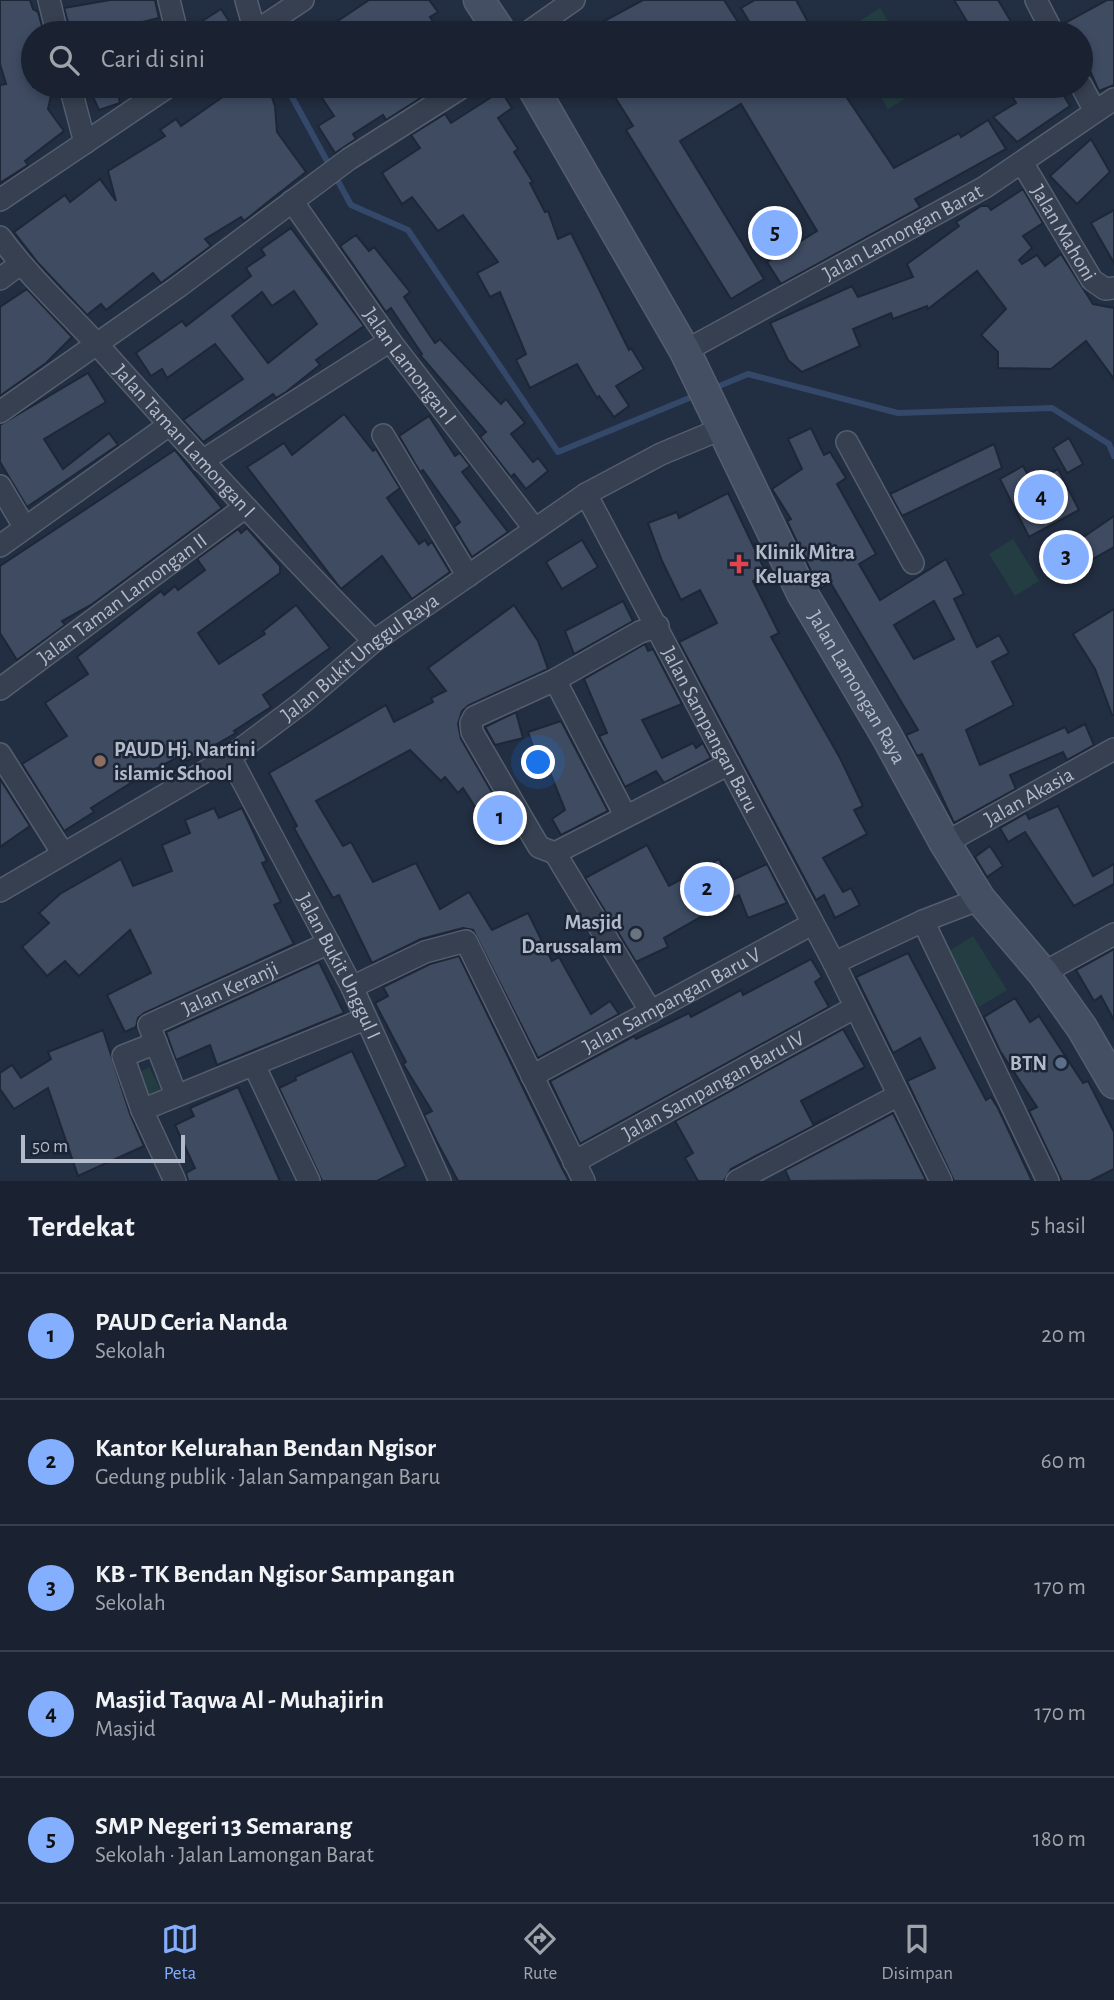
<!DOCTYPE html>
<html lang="id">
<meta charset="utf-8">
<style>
:root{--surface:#1a2231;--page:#232a39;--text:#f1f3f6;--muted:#9fa4ab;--line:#383f4d;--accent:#84afff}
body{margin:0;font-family:"Alegreya Sans",sans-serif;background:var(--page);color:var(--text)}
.scale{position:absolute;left:21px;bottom:18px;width:164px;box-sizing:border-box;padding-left:7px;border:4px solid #b3bbcb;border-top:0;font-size:19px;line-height:24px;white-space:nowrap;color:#b3bbcb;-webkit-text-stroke:5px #1b2535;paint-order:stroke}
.you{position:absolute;left:539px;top:763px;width:24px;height:24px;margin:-18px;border:5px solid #fff;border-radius:50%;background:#1a73e8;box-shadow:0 0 0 10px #1a73e833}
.badge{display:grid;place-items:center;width:46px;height:46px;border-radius:50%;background:var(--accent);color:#111;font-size:23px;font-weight:700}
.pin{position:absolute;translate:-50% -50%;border:4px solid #fff;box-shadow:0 2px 7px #0006}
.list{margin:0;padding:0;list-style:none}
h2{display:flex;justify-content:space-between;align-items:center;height:91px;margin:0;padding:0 28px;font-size:30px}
h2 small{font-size:23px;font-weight:400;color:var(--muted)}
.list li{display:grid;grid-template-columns:46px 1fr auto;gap:21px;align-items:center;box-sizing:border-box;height:126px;padding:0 28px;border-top:2px solid var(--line)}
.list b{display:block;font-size:26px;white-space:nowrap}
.list p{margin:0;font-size:23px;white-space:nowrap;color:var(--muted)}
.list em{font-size:23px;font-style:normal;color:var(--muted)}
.icon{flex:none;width:38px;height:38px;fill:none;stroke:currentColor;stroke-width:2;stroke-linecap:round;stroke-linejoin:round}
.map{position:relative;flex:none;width:1114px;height:1181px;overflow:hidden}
.search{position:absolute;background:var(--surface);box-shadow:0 4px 10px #0003;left:21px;right:21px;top:21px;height:77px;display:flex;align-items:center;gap:18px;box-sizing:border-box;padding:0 24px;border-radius:38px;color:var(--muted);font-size:26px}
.sheet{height:721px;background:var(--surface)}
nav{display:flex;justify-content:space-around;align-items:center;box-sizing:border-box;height:98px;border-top:2px solid var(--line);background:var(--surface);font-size:19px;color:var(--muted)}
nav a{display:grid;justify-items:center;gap:4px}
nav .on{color:var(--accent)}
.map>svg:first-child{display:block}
</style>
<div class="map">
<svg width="1114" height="1181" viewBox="0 0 1114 1181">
<rect width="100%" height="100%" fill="#222e41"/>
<g fill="#243d42">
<path d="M880,8L895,33H841Z"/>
<path d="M874,86H926L888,109Z"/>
<path d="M1013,539L1039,581L1015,596L989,554Z"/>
<path d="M973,936L1007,990L979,1007L946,953Z"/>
<path d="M149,1067L165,1099L146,1106L135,1075Z"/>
</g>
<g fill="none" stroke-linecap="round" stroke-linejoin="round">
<g stroke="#344869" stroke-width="6">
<path d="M286,86L351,205L408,230L558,452L699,394"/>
<path d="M712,389L748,374L898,413L1052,408L1109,444L1114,456"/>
</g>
</g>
<g fill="#3e4b61" stroke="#1d2737" stroke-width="2" fill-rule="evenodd">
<path d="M0,0H30L33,9L38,12L44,33H33V87L52,91L48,109L64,131L25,161L28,165L0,183V85L6,84L0,64Z"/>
<path d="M110,0H155L159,18L114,29L113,23L70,30L64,8Z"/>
<path d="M369,0H429L438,12L430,17L441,33H320Z"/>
<path d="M643,0H724L738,22L722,33H582Z"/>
<path d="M755,0H796L814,33H756L741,8Z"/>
<path d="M954,0H998L1018,33H974Z"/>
<path d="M1107,0H1114V85L1099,91L1081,51V33H1066L1063,24Z"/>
<path d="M221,9L237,33H190V29Z"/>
<path d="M88,86H116L120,103L99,110Z"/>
<path d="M222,86H268L275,106L277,132L306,172L244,221L241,217L205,239L211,246L161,283L153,273L106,310L101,304L87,315L38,263L14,232L65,195L70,202L100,179L116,201L108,171L165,136L160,130L176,119L181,126L228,93Z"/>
<path d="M314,86H426L430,92L386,120L383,115L353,134L356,139L335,153L318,126L334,116Z"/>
<path d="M608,86H839L894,168L959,133L961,137L988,120L1006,149L915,199L920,207L912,212L781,284L767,262L817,231L741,104L680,141L764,279L731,299L626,130L633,126Z"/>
<path d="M1006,86H1058L1070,106L1017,142L993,117L1016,103Z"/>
<path d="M501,91L512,108L498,118L518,149L514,152L533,182L530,183L545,212L548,211L558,239L571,233L629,350L631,348L644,369L616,386L629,406L614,417L599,396L597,398L577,364L530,388L516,360L526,354L500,292L490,297L477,273L498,262L463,215L438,231L412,197L402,204L382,173L420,148L411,135L445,114L451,123Z"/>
<path d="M1091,139L1110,172L1077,204L1050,176Z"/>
<path d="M1023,189L1043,223L1023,236L1032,248L1019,260L1022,264L1037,255L1045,266L1061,254L1093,304L1114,308V379L1086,341L1051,369L998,368V352L981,335L1006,309L977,271L928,309L927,306L893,319L891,313L853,329L860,346L802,372L788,360L770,323L852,286L858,297L913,277L907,264L959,226L956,222L981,206H988L991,210Z"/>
<path d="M1114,210V263L1091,223Z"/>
<path d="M291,228L364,326L316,360L320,365L286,392L276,398L273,394L203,442L183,420L243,379L215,344L167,378L162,369L151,376L136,353L182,321L186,326L251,276L246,268L265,255L261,249ZM294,291L317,324L268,363L232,316L262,292L272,306Z"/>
<path d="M356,235L369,251L374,247L410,292L404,297L435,343L440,339L501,404L506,399L525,423L511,434L533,462L538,458L548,471L526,489L514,474L511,477L480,437L486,432L420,355L422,354L391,308L386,312L340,246Z"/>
<path d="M27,289L72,337L46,363L0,396V307Z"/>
<path d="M88,373L106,402L44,439L63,469L109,433L118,445L27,507L0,462V425Z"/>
<path d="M344,414L373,451L376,449L400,488L387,498L419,544L425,540L428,545L432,542L450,572L412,599L382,556L341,589L247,467L284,443L292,455Z"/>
<path d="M429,416L455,456L460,453L470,466L462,472L508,532L472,557L454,527L460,522L423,470L420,472L399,436Z"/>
<path d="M811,428L824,455L830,452L846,478L837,484L876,554L859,564L880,600L946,559L964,594L954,599L977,647L999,635L1009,653L992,662L1014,705L966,730L980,765L1065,727L1068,733L1085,724L1094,745L1067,760L1063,752L1010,775L1016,789L954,823L922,754L917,756L906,735L918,730L830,582L820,589L818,586L787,521L791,519L772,489L802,469L788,439ZM934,601L954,639L914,659L894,625Z"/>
<path d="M1069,438L1083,464L1067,473L1053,448Z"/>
<path d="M994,444L1002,468L902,516L890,494Z"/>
<path d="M175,450L222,508L91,605L62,621L65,625L17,660L0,633V566Z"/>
<path d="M1023,466L1033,484L1058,469L1079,510L1029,537L1000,479Z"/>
<path d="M728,493L767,575L753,581L779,633L771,637L840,758L863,806L854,810L867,834L823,858L843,892L851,888L860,905L835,918L824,895L816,900L679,642L717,623L700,590L681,600L662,561L648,523L677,512L679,518Z"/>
<path d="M1114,516V547L1082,565L1085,570L1065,581L1053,558Z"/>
<path d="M247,528L280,566V573L198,633L219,664L265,634L263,631L296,605L330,648L263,695L271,707L234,731L236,733L187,761L183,754L134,781L91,808L94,812L64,831L22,764L67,736L45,703L88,674L77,657L161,591L164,595L175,586L178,590L205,570L197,559L238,529L241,533Z"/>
<path d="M582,540L598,567L562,589L546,562Z"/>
<path d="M623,601L633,621L574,654L565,631Z"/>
<path d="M514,605L538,641L548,669L469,705L462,711L458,724L461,739L517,835L500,846L463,788L458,793L445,777L441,781L410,750L316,801L343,846L351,842L373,882L416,863L440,909L469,892L492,930L528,913L552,961L559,957L591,1014L610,1001L619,1014L538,1058L473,930L463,928L421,939L372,963L339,895L333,898L294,828L297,826L269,773L386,705L394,722L433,702L431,698L446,691L428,668Z"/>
<path d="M1114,609V715H1112L1095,669L1073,634Z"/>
<path d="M645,644L648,651L653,649L682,704L642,720L662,758L693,743L696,748L703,743L711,758L664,783L656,771L625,787L599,736L607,733L584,679Z"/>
<path d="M516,712L523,738L495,745L485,727Z"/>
<path d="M561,721L608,811L561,835L552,819L565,810L541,750L535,752L528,732Z"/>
<path d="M0,779L30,826L0,847Z"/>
<path d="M1058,806L1093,876L1114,864V884L1074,906L1025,832L1008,842L1000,828L1026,813L1029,819Z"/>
<path d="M214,808L219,818L242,808L267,861L262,863L281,902L274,905L294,944L144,1013L138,1018L136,1027L125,1032L107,995L151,973L130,930L79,976L65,961L47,976L22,947L49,923L39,913L60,894L121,859L133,886L172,871L162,845L190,833L185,820Z"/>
<path d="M647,845L669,886L719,859L730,881L767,864L787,903L748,918L739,895L664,938L668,947L636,962L585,878Z"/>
<path d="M990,846L1003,866L987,877L975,857Z"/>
<path d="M1114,949V1020L1101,996L1094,1001L1076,970Z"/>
<path d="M908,953L986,1100L991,1097L998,1108L1032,1181H954L907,1081L935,1068L920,1038L893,1053L856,977Z"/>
<path d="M459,956L562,1168L569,1181H458L436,1140L424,1115L432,1111L403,1064L406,1062L375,1003L388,996L383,987L430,964Z"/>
<path d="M811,959L822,977L815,982L829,1007L580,1144L550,1081L634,1036L636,1039L689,1013L691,1017L741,990L743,995Z"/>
<path d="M319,962L344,1013L217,1065L210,1045L176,1060L166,1032Z"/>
<path d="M1015,998L1030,1022L1039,1016L1083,1083L1088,1081L1114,1132V1169L1090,1181H1062L1029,1111L1037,1107L1000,1051L984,1017Z"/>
<path d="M843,1029L865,1067L801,1101L813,1124L838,1113L731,1169L724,1181H698L685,1158L693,1153L675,1121Z"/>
<path d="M103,1030L130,1114L144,1146L78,1176L48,1088L14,1109L0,1089V1073L12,1065L21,1078L51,1059L48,1052Z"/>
<path d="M352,1051L406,1166L377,1181H322L279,1088L296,1080L295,1077Z"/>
<path d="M238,1087L280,1181H188L186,1173L195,1168L175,1125L194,1116L190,1108Z"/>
<path d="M893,1113L926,1180L790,1181L785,1170Z"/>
</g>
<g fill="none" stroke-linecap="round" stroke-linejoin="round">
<g stroke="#545e6e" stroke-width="24">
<g id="street">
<path d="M49,0L57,33"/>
<path d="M169,0L177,33"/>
<path d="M246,0L255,32"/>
<path d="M1036,0L1053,33"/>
<path d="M253,33L303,0"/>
<path d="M527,33L574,0"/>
<path d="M1081,85L1095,111"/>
<path d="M70,86L85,143"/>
<path id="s1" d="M1023,164L1092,280L1105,289L1114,288"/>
<path d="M0,200L169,86"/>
<path id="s2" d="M292,201L390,341L534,528"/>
<path id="s3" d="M0,237C31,279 69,313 104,352C192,450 281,547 374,641"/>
<path d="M0,279L20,264"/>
<path id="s4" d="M685,351L985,187L1114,99"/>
<path d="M0,412L178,287L349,159L464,86"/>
<path d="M383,435L468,576"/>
<path d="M847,442L913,563"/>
<path d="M202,461L390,341"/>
<path d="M0,486L25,528"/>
<path id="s5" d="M586,494L834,963L941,1181"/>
<path d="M0,546L169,425"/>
<path d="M658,626L640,632L555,680L474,717L471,723L472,732L539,847L555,853L729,764"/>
<path d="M555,680L625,815"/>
<path id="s6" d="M0,689L244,508"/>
<path d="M0,754L62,852"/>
<path id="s7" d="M230,757L352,987L440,1181"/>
<path id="s8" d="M945,843L1114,749"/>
<path d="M555,853L651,1012"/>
<path id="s9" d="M0,891L230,757L303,702L374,641L586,494L661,454L721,429"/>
<path d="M923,921L1048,1181"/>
<path d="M834,963L923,921L980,899"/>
<path d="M1043,973L1114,934"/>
<path d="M352,987L425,952L466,941L584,1181"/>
<path d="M254,1065L309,1181"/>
<path id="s10" d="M532,1076L812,924"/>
<path id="s11" d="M176,1095L149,1025L329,943"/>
<path d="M142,1110L123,1056L156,1043"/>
<path id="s12" d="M574,1162L854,1008"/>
<path d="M175,1181L142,1110L365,1019"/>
<path d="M737,1181L897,1096"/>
</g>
</g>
<g stroke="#545e6e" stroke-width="33">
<g id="secondary">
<path d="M479,0L501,33"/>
<path id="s13" d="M532,86L685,351L802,593L886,735L945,843L980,899L1043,973L1082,1028L1114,1083"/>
</g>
</g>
<use href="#street" stroke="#364050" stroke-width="21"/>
<use href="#secondary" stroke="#444f64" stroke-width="30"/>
</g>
<path fill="#e0444e" stroke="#1b2535" stroke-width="2.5" d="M735.5 553.5h7v7h7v7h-7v7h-7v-7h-7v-7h7z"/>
<circle fill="#8d6e63" stroke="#1b2535" stroke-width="2.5" cx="100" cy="761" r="7"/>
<circle fill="#6b7280" stroke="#1b2535" stroke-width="2.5" cx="636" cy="934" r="7"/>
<circle fill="#5c6f8a" stroke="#1b2535" stroke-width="2.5" cx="1061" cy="1063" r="7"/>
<g text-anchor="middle" stroke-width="5" stroke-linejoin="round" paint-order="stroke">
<g font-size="21" fill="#b3bbcb" stroke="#1b2535">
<text dy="7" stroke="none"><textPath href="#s1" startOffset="80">Jalan Mahoni</textPath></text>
<text dy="7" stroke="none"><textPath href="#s4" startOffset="248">Jalan Lamongan Barat</textPath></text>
<text dy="7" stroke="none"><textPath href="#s2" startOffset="203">Jalan Lamongan I</textPath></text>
<text dy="7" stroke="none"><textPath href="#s3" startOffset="275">Jalan Taman Lamongan I</textPath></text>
<text dy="7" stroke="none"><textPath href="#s6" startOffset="152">Jalan Taman Lamongan II</textPath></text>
<text dy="7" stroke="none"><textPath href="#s9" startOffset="430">Jalan Bukit Unggul Raya</textPath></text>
<text dy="7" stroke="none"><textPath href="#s13" startOffset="684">Jalan Lamongan Raya</textPath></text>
<text dy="7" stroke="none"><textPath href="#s5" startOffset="266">Jalan Sampangan Baru</textPath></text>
<text dy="7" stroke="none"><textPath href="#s8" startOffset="96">Jalan Akasia</textPath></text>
<text dy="7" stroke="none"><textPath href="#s7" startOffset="236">Jalan Bukit Unggul I</textPath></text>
<text dy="7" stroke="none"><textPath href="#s11" startOffset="164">Jalan Keranji</textPath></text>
<text dy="7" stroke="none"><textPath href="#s10" startOffset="159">Jalan Sampangan Baru V</textPath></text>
<text dy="7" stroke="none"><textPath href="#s12" startOffset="159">Jalan Sampangan Baru IV</textPath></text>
</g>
<g font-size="21" font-weight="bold" fill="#b3bbcb" stroke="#1b2535" text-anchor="start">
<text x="755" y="559">Klinik Mitra<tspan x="755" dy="24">Keluarga</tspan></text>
<text x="114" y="756">PAUD Hj. Nartini<tspan x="114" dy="24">islamic School</tspan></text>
<text x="622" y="929" text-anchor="end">Masjid<tspan x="622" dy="24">Darussalam</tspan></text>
<text x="1047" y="1070" text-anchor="end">BTN</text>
</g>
</g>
</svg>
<div class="scale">50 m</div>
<div class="you"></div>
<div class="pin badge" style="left:500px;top:818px">1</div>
<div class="pin badge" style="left:707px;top:889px">2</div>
<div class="pin badge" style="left:1066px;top:557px">3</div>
<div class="pin badge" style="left:1041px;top:497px">4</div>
<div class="pin badge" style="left:775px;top:233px">5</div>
<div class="search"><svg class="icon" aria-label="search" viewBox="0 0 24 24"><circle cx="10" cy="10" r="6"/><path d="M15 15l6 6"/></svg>Cari di sini</div>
</div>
<section class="sheet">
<h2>Terdekat<small>5 hasil</small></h2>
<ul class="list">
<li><span class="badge">1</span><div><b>PAUD Ceria Nanda</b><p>Sekolah</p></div><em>20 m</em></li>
<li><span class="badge">2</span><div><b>Kantor Kelurahan Bendan Ngisor</b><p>Gedung publik · Jalan Sampangan Baru</p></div><em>60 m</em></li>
<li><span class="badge">3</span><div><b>KB - TK Bendan Ngisor Sampangan</b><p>Sekolah</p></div><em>170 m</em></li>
<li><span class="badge">4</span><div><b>Masjid Taqwa Al - Muhajirin</b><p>Masjid</p></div><em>170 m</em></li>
<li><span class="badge">5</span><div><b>SMP Negeri 13 Semarang</b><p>Sekolah · Jalan Lamongan Barat</p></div><em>180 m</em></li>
</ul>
</section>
<nav>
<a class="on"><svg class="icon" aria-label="map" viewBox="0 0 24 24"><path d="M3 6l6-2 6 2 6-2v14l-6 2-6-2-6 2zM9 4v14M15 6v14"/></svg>Peta</a>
<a><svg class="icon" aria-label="directions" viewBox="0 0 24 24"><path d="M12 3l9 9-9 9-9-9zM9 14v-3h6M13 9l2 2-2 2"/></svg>Rute</a>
<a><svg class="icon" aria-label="saved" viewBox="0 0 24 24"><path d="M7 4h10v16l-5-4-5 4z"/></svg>Disimpan</a>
</nav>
